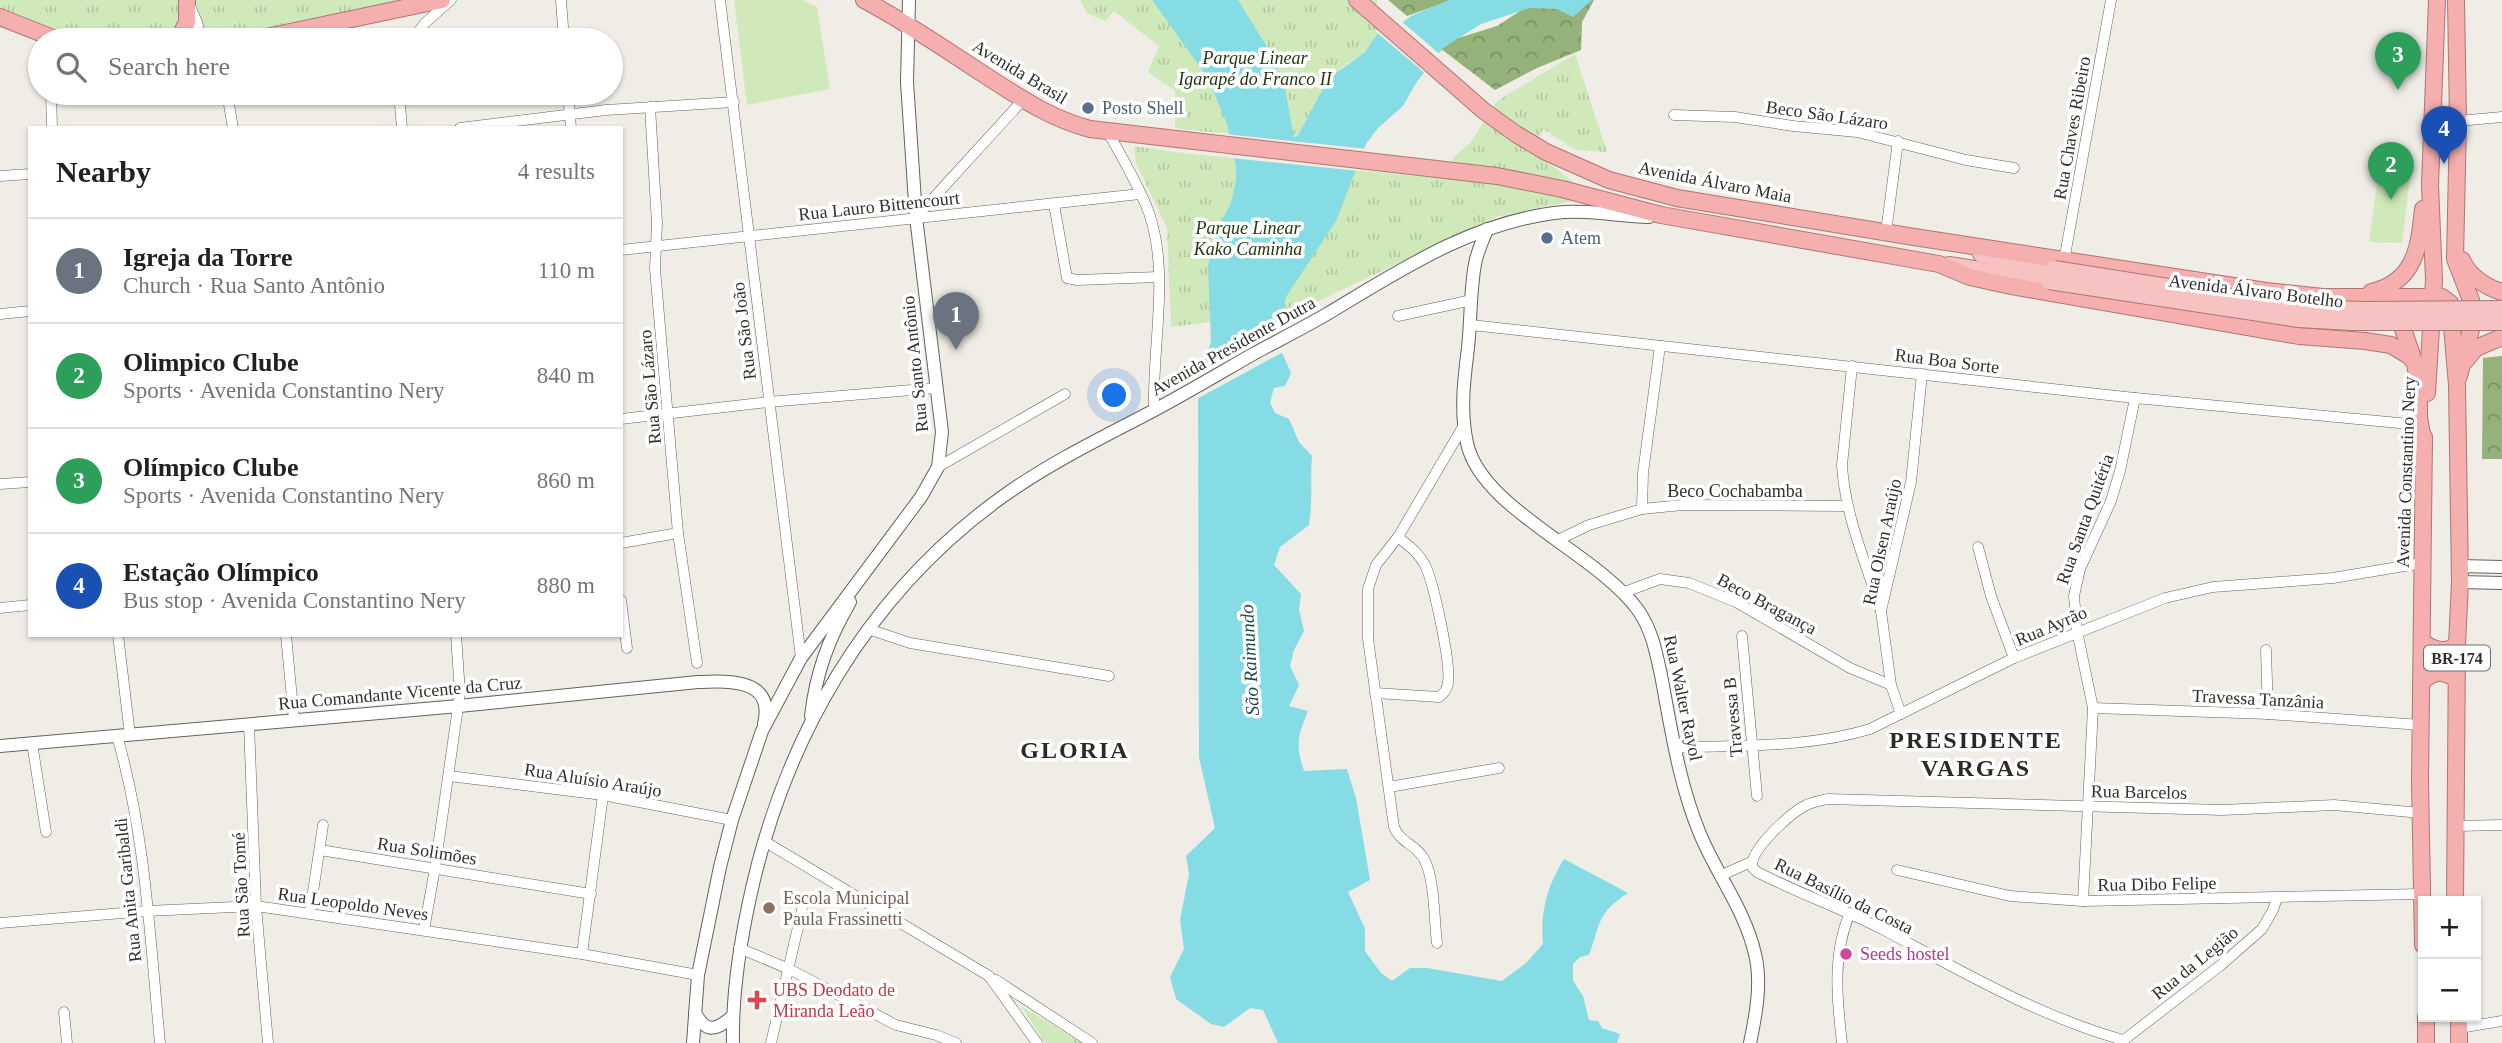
<!DOCTYPE html>
<meta charset="utf-8">
<style>
:root{--surface:#fff;--page:#f6f6f6;--text:#202124;--muted:#757577;--line:#e0e0e0;--accent:#943197}
body{margin:0;font-family:"Times New Roman",serif;background:var(--page);color:var(--text)}
.controls{position:absolute;right:21px;bottom:21px;display:grid;overflow:hidden;border-radius:0px;box-shadow:0 2px 5px #0004}
.controls button{width:63px;height:63px;display:grid;place-items:center;padding:0;border:0;border-bottom:2px solid var(--line);background:var(--surface);color:var(--text);font:35px sans-serif}
.you{position:absolute;left:1115px;top:396px;width:24px;height:24px;margin:-18px;border:5px solid #fff;border-radius:50%;background:#1a73e8;box-shadow:0 0 0 10px #1a73e833}
.badge{display:grid;place-items:center;width:46px;height:46px;border-radius:50%;background:var(--accent);color:#fff;font-size:23px;font-weight:700}
.pin{position:absolute;translate:-50% -58px;filter:drop-shadow(0 2px 4px #0008)}
.pin::after{content:'';position:absolute;top:37px;width:24px;height:21px;background:inherit;clip-path:polygon(0 0,100% 0,50% 100%)}
.list{margin:0;padding:0;list-style:none}
h2{display:flex;justify-content:space-between;align-items:center;height:91px;margin:0;padding:0 28px;font-size:30px}
h2 small{font-size:23px;font-weight:400;color:var(--muted)}
.list li{display:grid;grid-template-columns:46px 1fr auto;gap:21px;align-items:center;box-sizing:border-box;height:105px;padding:0 28px;border-top:2px solid var(--line)}
.list b{display:block;font-size:26px;white-space:nowrap}
.list p{margin:0;font-size:23px;white-space:nowrap;color:var(--muted)}
.list em{font-size:23px;font-style:normal;color:var(--muted)}
.icon{flex:none;width:38px;height:38px;fill:none;stroke:currentColor;stroke-width:2;stroke-linecap:round;stroke-linejoin:round}
.map{position:relative;flex:none;width:2502px;height:1043px;overflow:hidden}
.search{position:absolute;background:var(--surface);box-shadow:0 2px 5px #0004;left:28px;top:28px;width:595px;height:77px;display:flex;align-items:center;gap:18px;box-sizing:border-box;padding:0 24px;border-radius:38px;color:var(--muted);font-size:26px}
.panel{position:absolute;background:var(--surface);box-shadow:0 2px 5px #0004;left:28px;top:126px;width:595px;height:511px;border-radius:0px}
.map>svg:first-child{display:block}
</style>
<div class="map">
<svg width="2502" height="1043" viewBox="0 0 2502 1043">
<defs>
<pattern id="forest-crowns" width="20" height="18" patternUnits="userSpaceOnUse" patternTransform="scale(1.75)"><rect width="20" height="18" fill="#94b279"/><path d="M2 6a3 3 0 1 1 6 0M12 15a3 3 0 1 1 6 0" fill="none" stroke="#799164"/></pattern>
<pattern id="park-tufts" width="24" height="20" patternUnits="userSpaceOnUse" patternTransform="scale(1.75)"><rect width="24" height="20" fill="#d0e9bb"/><path d="M3 7l-1-3M5 7V3M7 7l1-3M15 17l-1-3M17 17v-4M19 17l1-3" fill="none" stroke="#b3c8a1"/></pattern>
</defs>
<rect width="100%" height="100%" fill="#efede5"/>
<g fill="#d0e9bb">
<path d="M734,0H802L817,7L830,89L747,105Z"/>
<path d="M2381,155L2412,159L2402,243L2369,242Z"/>
</g>
<g fill="url(#forest-crowns)">
<path d="M1388,0H1452L1407,16Z"/>
<path d="M1537,0H1594L1582,22L1581,50L1537,68L1495,90L1436,45L1497,26Z"/>
<path d="M2502,356V459H2482L2483,358Z"/>
</g>
<g fill="url(#park-tufts)">
<path d="M0,0H411L217,40H82L58,36L0,10Z"/>
<path d="M1080,0H1377V34L1365,52L1344,66L1325,85L1298,135L1293,139L1186,130L1175,128V91L1148,72L1159,46L1114,11L1105,21L1087,13Z"/>
<path d="M1575,54L1607,152L1576,150L1543,129L1534,152L1580,187L1572,201L1496,217L1297,311L1171,327L1167,228L1136,163L1134,146L1183,153L1445,179L1454,157L1471,142L1497,101Z"/>
<path d="M1021,1006L1082,1043H1045Z"/>
</g>
<path fill="#85dce5" d="M1152,0H1238L1269,50L1285,88L1294,138L1298,135L1325,85L1335,74L1365,52L1377,34L1399,25L1411,16L1449,0H1592L1573,17L1557,9L1530,8L1481,24L1443,48L1416,83L1403,106L1378,128L1366,144L1336,221L1286,297L1277,342L1291,373L1285,386L1274,388L1270,403L1275,413L1289,419L1299,442L1312,456C1310,479 1313,501 1309,525L1280,547L1274,565L1301,594L1299,610L1304,631L1294,650L1290,666L1299,685L1289,706L1308,711C1298,735 1295,745 1304,771L1347,769L1356,798L1370,880L1348,892L1365,929V951L1381,973L1392,981L1410,968H1427L1502,981L1526,963L1543,944C1540,912 1547,886 1564,859L1628,893C1596,914 1601,923 1589,955L1580,957L1573,964V981L1583,996L1589,1020L1598,1021L1602,1028L1620,1034L1617,1043H1278L1263,1010L1250,1008L1224,1027L1211,1024L1176,999L1170,977L1184,949L1180,920L1189,874L1186,856L1215,828L1199,757L1198,380L1211,342L1208,266L1218,228L1231,203L1236,181V167L1227,124L1208,78Z"/>
<g fill="#efede5">
<path d="M1400,20L1442,56L1427,75L1375,31Z"/>
<path d="M1225,134L1368,149L1359,171L1231,158Z"/>
<path d="M1285,321L1280,341L1285,351L1195,400V380L1199,367Z"/>
</g>
<g fill="none" stroke-linecap="round" stroke-linejoin="round">
<g stroke="#65635c" stroke-width="11">
<g id="minor">
<path d="M561,0L564,40"/>
<path d="M720,0L801,658"/>
<path d="M189,4L197,22L201,40"/>
<path d="M412,40L425,23L451,0"/>
<path d="M51,93L52,128"/>
<path d="M227,93L233,128"/>
<path d="M399,93L402,128"/>
<path d="M568,93L571,128"/>
<path d="M650,107L657,223L655,269L678,533L697,663"/>
<path d="M1674,115L1735,117L1793,126L1857,132L1966,160L2014,168"/>
<path d="M2458,121L2502,117"/>
<path d="M460,128L606,110L734,102"/>
<path d="M1108,132C1122,158 1139,185 1149,213C1170,273 1152,347 1154,410"/>
<path d="M0,176L30,174"/>
<path d="M1054,204L1067,278L1077,280L1158,277"/>
<path d="M916,217L1023,100"/>
<path d="M1886,232L1898,141"/>
<path d="M621,250L1140,194"/>
<path d="M2064,261L2111,0"/>
<path d="M0,314L30,311"/>
<path d="M1398,316L1472,300"/>
<path d="M1471,325L2135,398L2420,425"/>
<path d="M1852,366L1842,465C1845,516 1866,563 1881,611"/>
<path d="M621,419L768,402L936,388"/>
<path d="M938,467L1065,394"/>
<path d="M0,484L30,482"/>
<path d="M1642,509L1643,473L1660,346"/>
<path d="M1558,540L1589,525L1642,509L1682,505L1846,506"/>
<path d="M621,543L678,533"/>
<path d="M1978,547L1991,596L2014,658"/>
<path d="M1622,593L1660,579L1689,583L1736,602L1850,668L1891,685"/>
<path d="M621,600L627,648"/>
<path d="M0,608L30,605"/>
<path d="M868,629L910,643L1109,676"/>
<path d="M118,635L130,735"/>
<path d="M286,635L294,720"/>
<path d="M1742,636L1757,796"/>
<path d="M2266,650L2268,714"/>
<path d="M1375,693L1439,697C1444,693 1447,690 1448,683C1451,663 1434,584 1425,565C1418,552 1409,546 1398,537"/>
<path d="M2093,708L2268,714L2421,725"/>
<path d="M1901,714L1891,685L1881,611L1911,482L1922,374"/>
<path d="M249,724L256,906L268,1043"/>
<path d="M117,736C146,836 150,940 160,1043"/>
<path d="M32,743L46,832"/>
<path d="M1675,748C1739,745 1808,748 1870,729L2014,658L2165,598L2213,587L2333,578L2422,563"/>
<path d="M449,776L603,795L732,820"/>
<path d="M1389,787L1499,768"/>
<path d="M2455,826L2502,825"/>
<path d="M764,841L989,976L1037,1043"/>
<path d="M320,850L591,894"/>
<path d="M1897,870L2010,896L2083,901L2421,894"/>
<path d="M1722,875L1751,862"/>
<path d="M2083,901L2093,708L2077,631L2074,596L2080,569L2111,501L2120,471L2135,398"/>
<path d="M310,912L323,825"/>
<path d="M0,923L147,911L256,906L582,954L698,975"/>
<path d="M424,930L435,868L460,693L456,635"/>
<path d="M1437,943C1434,920 1435,879 1424,859C1416,844 1400,843 1394,827L1368,639V589L1376,565L1398,537L1464,425"/>
<path d="M739,948L789,969L896,1025L936,1035L956,1043"/>
<path d="M582,954L603,795"/>
<path d="M996,980L1092,1043"/>
<path d="M64,1012L67,1043"/>
<path d="M2459,1028L2502,1021"/>
<path d="M2123,1040C2038,1016 1961,971 1884,930C1843,909 1798,893 1757,872L1752,867C1750,850 1787,817 1801,808C1810,802 1819,801 1828,799L2222,810L2334,805L2421,813"/>
<path d="M771,1043L802,910"/>
<path d="M1842,1043C1837,1000 1832,954 1850,913"/>
<path d="M2120,1043L2221,965L2262,929L2273,910L2277,898"/>
</g>
</g>
<g stroke="#65635c" stroke-width="14">
<g id="tertiary">
<path d="M1487,229C1483,240 1477,252 1475,264C1470,291 1471,321 1468,348C1464,380 1460,411 1467,443C1481,509 1597,553 1638,610C1652,630 1656,652 1661,675C1671,728 1679,784 1700,834C1717,875 1745,910 1755,954C1762,982 1756,1015 1750,1043"/>
<path d="M2460,566L2502,567"/>
<path d="M2460,582L2502,583"/>
<path d="M811,716C816,673 828,640 850,602"/>
<path d="M0,746L459,706L698,682C728,681 775,678 764,724"/>
<path d="M695,1013C706,1033 715,1031 732,1017"/>
<path d="M693,1043L698,975L720,867L732,820L762,731L801,658L921,497L938,467L942,432L916,217L907,82L909,0"/>
<path d="M733,1043C732,994 739,949 749,902C783,740 866,595 1002,497C1048,464 1099,439 1149,413C1185,394 1220,373 1255,353C1279,340 1303,328 1327,314C1399,271 1469,224 1554,213C1586,209 1617,216 1649,217"/>
</g>
</g>
<g stroke="#ae7674" stroke-width="18">
<g id="primary">
<path d="M1981,254L2054,269"/>
<path d="M1949,265L2049,281"/>
</g>
</g>
<g stroke="#ae7674" stroke-width="18">
<g id="trunk">
<path d="M864,0C904,21 942,47 980,72C1016,95 1048,118 1090,129L1497,176L1562,189L1661,215L1939,264L1970,277L2011,286L2299,336L2365,341L2391,345L2409,356L2415,363L2419,391V417L2424,447"/>
<path d="M1357,0L1484,111L1516,134L1546,152L1609,180L1677,198L1914,237L2266,291L2323,297H2442L2450,303L2457,385L2460,582L2457,645L2455,901"/>
<path d="M2456,0L2458,121L2455,259L2471,300L2473,322L2459,376"/>
<path d="M0,17L58,40"/>
<path d="M178,40L187,22V0"/>
<path d="M252,40L442,0"/>
<path d="M2462,260C2469,276 2485,287 2502,292"/>
<path d="M2371,292C2415,282 2419,248 2423,209"/>
<path d="M2401,308L2403,329L2414,361"/>
<path d="M2465,361L2476,348L2502,337"/>
<path d="M2427,393L2434,280L2430,185L2437,0"/>
<path d="M2422,642C2435,650 2443,654 2457,645"/>
<path d="M2421,683C2433,671 2442,670 2456,679"/>
<path d="M2423,945L2420,781L2424,437"/>
<path d="M2459,1017V1043"/>
<path d="M2426,1043V1017"/>
</g>
</g>
<use href="#minor" stroke="#fff" stroke-width="10"/>
<use href="#tertiary" stroke="#fff" stroke-width="12"/>
<use href="#primary" stroke="#f7c3c2" stroke-width="16"/>
<use href="#trunk" stroke="#f4afae" stroke-width="16"/>
<g stroke="#ae7674" stroke-width="18" stroke-linecap="butt">
<g id="primary-bridge">
<path d="M2054,269L2302,308L2365,310L2502,309"/>
<path d="M2049,281L2298,319L2352,322H2502"/>
</g>
</g>
<use href="#primary-bridge" stroke="#f7c3c2" stroke-width="16"/>
</g>
<g fill="#5c6f8a" stroke="#fff" stroke-width="2.5">
<circle cx="1088" cy="108" r="7"/>
<circle cx="1547" cy="238" r="7"/>
</g>
<circle fill="#8d6e63" stroke="#fff" stroke-width="2.5" cx="769" cy="908" r="7"/>
<circle fill="#d1479c" stroke="#fff" stroke-width="2.5" cx="1846" cy="954" r="7"/>
<path fill="#e0444e" stroke="#fff" stroke-width="2.5" d="M753.5 989.5h7v7h7v7h-7v7h-7v-7h-7v-7h7z"/>
<g text-anchor="middle" stroke-width="7" stroke-linejoin="round" paint-order="stroke">
<rect fill="#fff" stroke="#6f6e6c" stroke-width="2" x="2424" y="645.5" width="66" height="25" rx="5"/>
<g font-size="16" font-weight="bold" fill="#31302d">
<text x="2457" y="664">BR-174</text>
</g>
<g font-size="18" font-style="italic" fill="#25380f" stroke="#fff">
<text x="1255" y="64">Parque Linear<tspan x="1255" dy="21">Igarapé do Franco II</tspan></text>
<text x="1248" y="234">Parque Linear<tspan x="1248" dy="21">Kako Caminha</tspan></text>
</g>
<g font-size="18" fill="#31302d" stroke="#fff">
<text transform="translate(1020 72) rotate(31)" y="6">Avenida Brasil</text>
<text transform="translate(1827 115) rotate(8)" y="6">Beco São Lázaro</text>
<text transform="translate(2072 128) rotate(-80)" y="6">Rua Chaves Ribeiro</text>
<text transform="translate(1715 182) rotate(11)" y="6">Avenida Álvaro Maia</text>
<text transform="translate(879 206) rotate(-6)" y="6">Rua Lauro Bittencourt</text>
<text transform="translate(2256 291) rotate(7)" y="6">Avenida Álvaro Botelho</text>
<text transform="translate(744 331) rotate(-97)" y="6">Rua São João</text>
<text transform="translate(1233 346) rotate(-29)" y="6">Avenida Presidente Dutra</text>
<text transform="translate(1947 361) rotate(7)" y="6">Rua Boa Sorte</text>
<text transform="translate(915 364) rotate(-96)" y="6">Rua Santo Antônio</text>
<text transform="translate(650 387) rotate(-95)" y="6">Rua São Lázaro</text>
<text transform="translate(2406 472) rotate(-88)" y="6">Avenida Constantino Nery</text>
<text x="1735" y="497">Beco Cochabamba</text>
<text transform="translate(2085 519) rotate(-70)" y="6">Rua Santa Quitéria</text>
<text transform="translate(1882 542) rotate(-78)" y="6">Rua Olsen Araújo</text>
<text transform="translate(1767 604) rotate(28)" y="6">Beco Bragança</text>
<text transform="translate(2051 626) rotate(-23)" y="6">Rua Ayrão</text>
<text transform="translate(400 693) rotate(-5)" y="6">Rua Comandante Vicente da Cruz</text>
<text transform="translate(1683 698) rotate(78)" y="6">Rua Walter Rayol</text>
<text transform="translate(2258 699) rotate(3)" y="6">Travessa Tanzânia</text>
<text transform="translate(1733 717) rotate(-95)" y="6">Travessa B</text>
<text transform="translate(593 780) rotate(9)" y="6">Rua Aluísio Araújo</text>
<text transform="translate(2139 792) rotate(1)" y="6">Rua Barcelos</text>
<text transform="translate(427 851) rotate(9)" y="6">Rua Solimões</text>
<text transform="translate(2157 884) rotate(-1)" y="6">Rua Dibo Felipe</text>
<text transform="translate(241 885) rotate(-93)" y="6">Rua São Tomé</text>
<text transform="translate(128 890) rotate(-96)" y="6">Rua Anita Garibaldi</text>
<text transform="translate(1844 896) rotate(26)" y="6">Rua Basílio da Costa</text>
<text transform="translate(353 904) rotate(8)" y="6">Rua Leopoldo Neves</text>
<text transform="translate(2195 963) rotate(-39)" y="6">Rua da Legião</text>
</g>
<g font-size="18" fill="#4e5e75" stroke="#fff" text-anchor="start">
<text x="1102" y="114">Posto Shell</text>
<text x="1561" y="244">Atem</text>
</g>
<g font-size="18" fill="#785e54" stroke="#fff" text-anchor="start">
<text x="783" y="904">Escola Municipal<tspan x="783" dy="21">Paula Frassinetti</tspan></text>
</g>
<g font-size="18" fill="#b23c85" stroke="#fff" text-anchor="start">
<text x="1860" y="960">Seeds hostel</text>
</g>
<g font-size="18" fill="#be3a42" stroke="#fff" text-anchor="start">
<text x="773" y="996">UBS Deodato de<tspan x="773" dy="21">Miranda Leão</tspan></text>
</g>
<g font-size="19" font-style="italic" fill="#1f484c" stroke="#fff">
<text transform="translate(1249 660) rotate(-93)" y="7">São Raimundo</text>
</g>
<g font-size="24" font-weight="bold" letter-spacing="2" fill="#2c2a24" stroke="#fff">
<text x="1976" y="748">PRESIDENTE<tspan x="1976" dy="28">VARGAS</tspan></text>
<text x="1075" y="758">GLORIA</text>
</g>
</g>
</svg>
<div class="controls">
<button>+</button>
<button>−</button>
</div>
<div class="you"></div>
<div class="pin badge" style="left:956px;top:350px;background:#6b7280">1</div>
<div class="pin badge" style="left:2391px;top:200px;background:#2e9e5b">2</div>
<div class="pin badge" style="left:2398px;top:90px;background:#2e9e5b">3</div>
<div class="pin badge" style="left:2444px;top:164px;background:#1a4fb4">4</div>
<div class="search"><svg class="icon" aria-label="search" viewBox="0 0 24 24"><circle cx="10" cy="10" r="6"/><path d="M15 15l6 6"/></svg>Search here</div>
<section class="panel">
<h2>Nearby<small>4 results</small></h2>
<ul class="list">
<li><span class="badge" style="background:#6b7280">1</span><div><b>Igreja da Torre</b><p>Church · Rua Santo Antônio</p></div><em>110 m</em></li>
<li><span class="badge" style="background:#2e9e5b">2</span><div><b>Olimpico Clube</b><p>Sports · Avenida Constantino Nery</p></div><em>840 m</em></li>
<li><span class="badge" style="background:#2e9e5b">3</span><div><b>Olímpico Clube</b><p>Sports · Avenida Constantino Nery</p></div><em>860 m</em></li>
<li><span class="badge" style="background:#1a4fb4">4</span><div><b>Estação Olímpico</b><p>Bus stop · Avenida Constantino Nery</p></div><em>880 m</em></li>
</ul>
</section>
</div>
